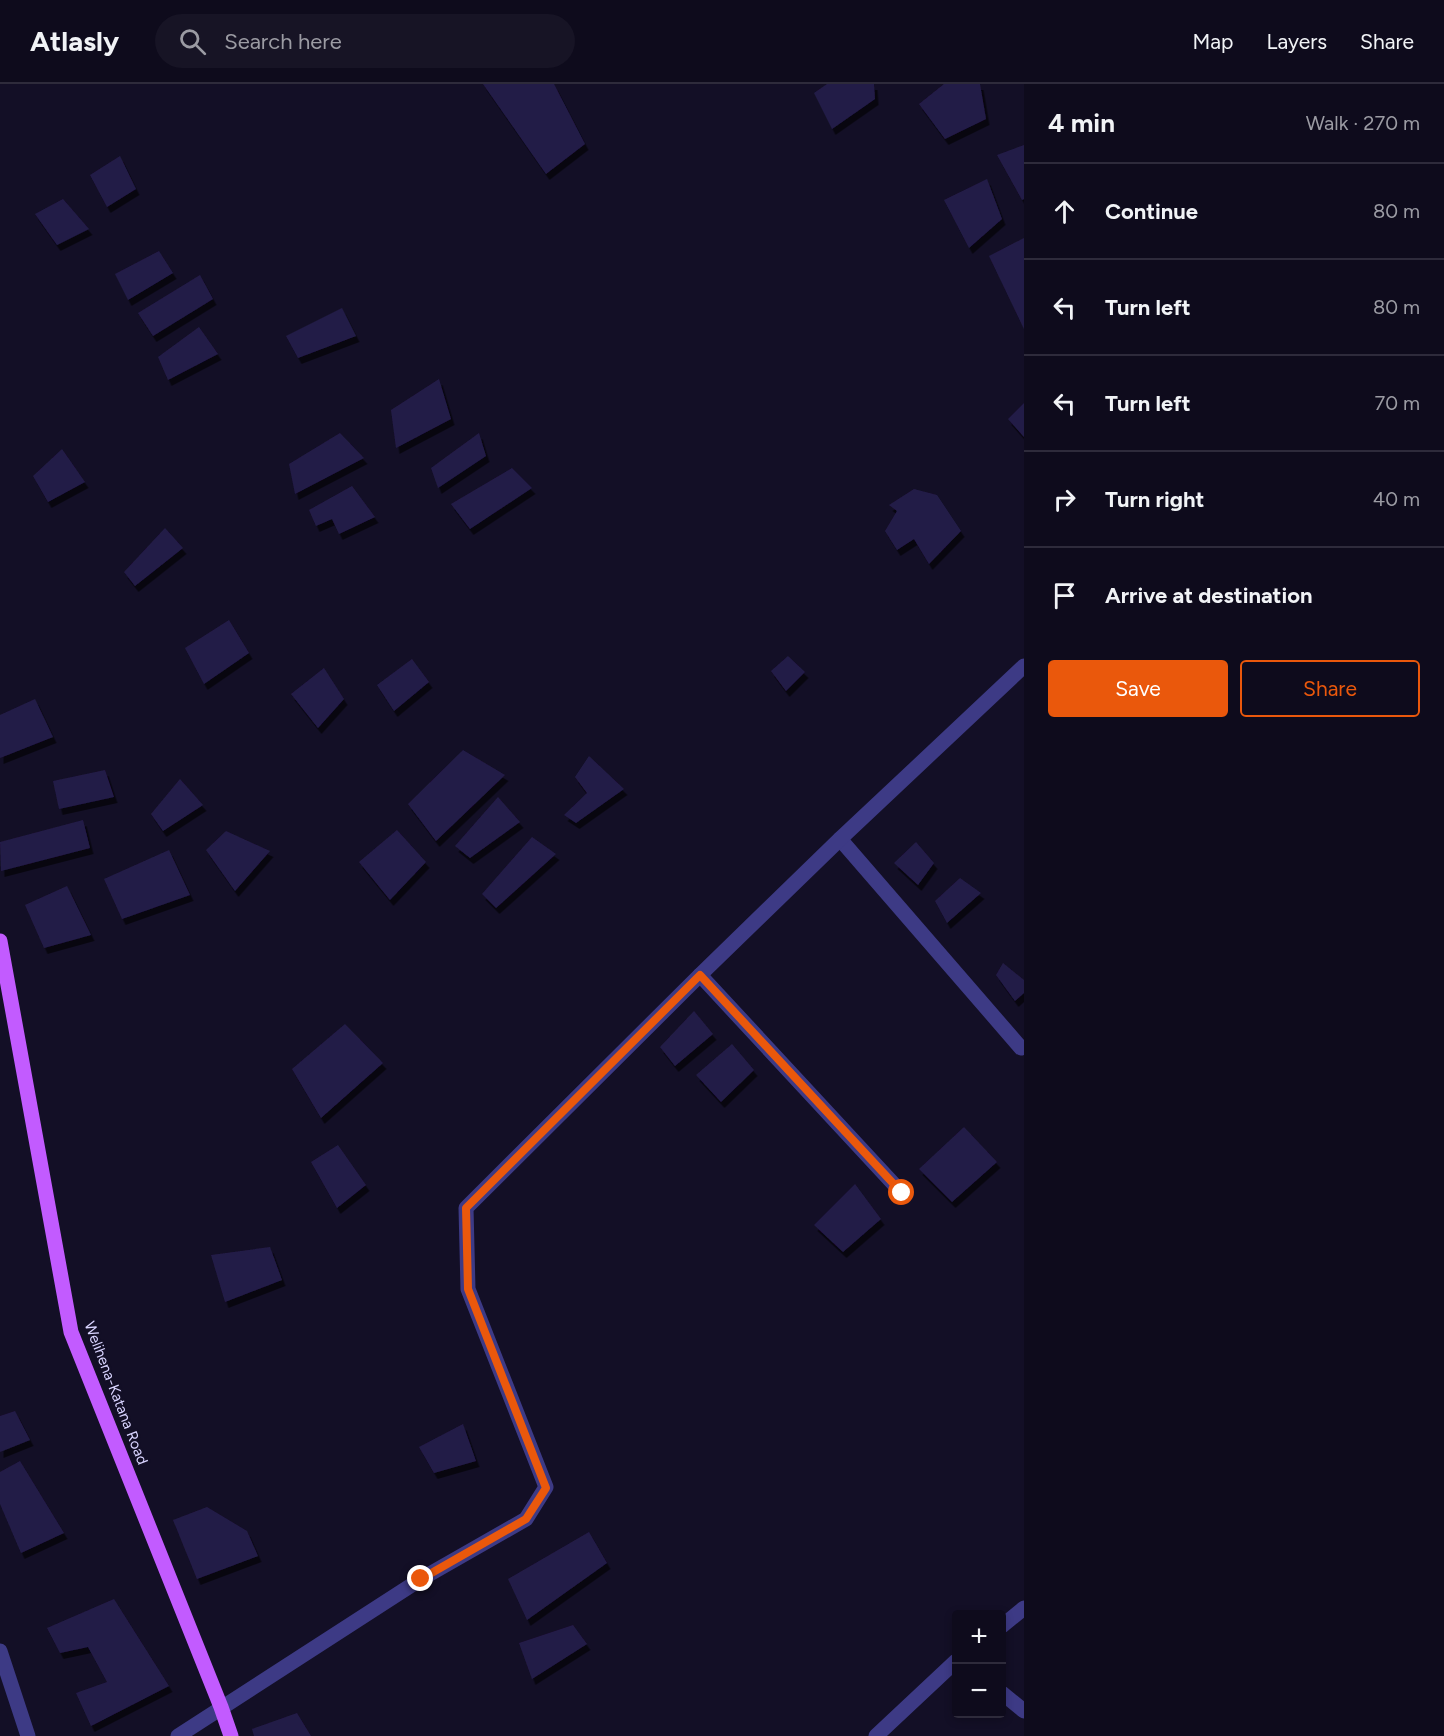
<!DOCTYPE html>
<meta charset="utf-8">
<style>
:root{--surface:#0e0b1c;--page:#171425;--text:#f1f3f6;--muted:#9b9ba3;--line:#2e2b3b;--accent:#ea580c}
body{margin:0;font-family:Figtree,sans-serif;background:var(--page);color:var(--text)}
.controls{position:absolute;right:18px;bottom:18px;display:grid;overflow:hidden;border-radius:6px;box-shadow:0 3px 9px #0003}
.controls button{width:54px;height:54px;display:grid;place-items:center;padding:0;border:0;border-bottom:2px solid var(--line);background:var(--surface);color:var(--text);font:30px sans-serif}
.stop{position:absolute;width:18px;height:18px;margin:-14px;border:4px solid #ea580c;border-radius:50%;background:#fff}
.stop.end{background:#ea580c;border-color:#fff;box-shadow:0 2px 6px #0008}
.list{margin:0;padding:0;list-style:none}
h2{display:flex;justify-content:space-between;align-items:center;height:78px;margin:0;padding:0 24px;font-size:26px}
h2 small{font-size:20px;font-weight:400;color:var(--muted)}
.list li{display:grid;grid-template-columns:39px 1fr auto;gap:18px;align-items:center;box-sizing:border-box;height:96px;padding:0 24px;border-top:2px solid var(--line)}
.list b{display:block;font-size:22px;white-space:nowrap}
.list em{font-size:20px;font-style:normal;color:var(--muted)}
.actions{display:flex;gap:12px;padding:18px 24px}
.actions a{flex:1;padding:14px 0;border:2px solid var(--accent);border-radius:6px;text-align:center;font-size:21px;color:var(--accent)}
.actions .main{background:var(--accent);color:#fff}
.icon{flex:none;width:33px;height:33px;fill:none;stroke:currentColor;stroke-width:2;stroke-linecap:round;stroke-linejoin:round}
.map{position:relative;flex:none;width:1024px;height:1652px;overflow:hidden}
header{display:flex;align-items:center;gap:36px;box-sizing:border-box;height:84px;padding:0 30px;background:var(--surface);border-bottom:2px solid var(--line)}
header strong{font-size:28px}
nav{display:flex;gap:33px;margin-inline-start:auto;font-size:21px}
.search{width:420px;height:54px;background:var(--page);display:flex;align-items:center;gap:15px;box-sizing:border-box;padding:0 21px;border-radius:33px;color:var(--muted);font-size:22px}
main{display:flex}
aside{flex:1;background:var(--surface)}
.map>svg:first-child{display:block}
</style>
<header>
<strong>Atlasly</strong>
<div class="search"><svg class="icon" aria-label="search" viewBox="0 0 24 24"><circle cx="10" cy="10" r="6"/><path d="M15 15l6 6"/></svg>Search here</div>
<nav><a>Map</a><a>Layers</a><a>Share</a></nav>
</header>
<main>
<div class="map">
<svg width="1024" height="1652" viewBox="0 0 1024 1652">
<defs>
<filter id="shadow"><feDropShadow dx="3.5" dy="6" stdDeviation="0" flood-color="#0009"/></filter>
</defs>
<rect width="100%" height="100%" fill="#130f26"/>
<g fill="#241b47" filter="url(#shadow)">
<path d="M483,0H554L585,60L546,90Z"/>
<path d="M827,0H874L875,15L832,45L814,9Z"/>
<path d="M944,0H980L986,35L945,55L919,20Z"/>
<path d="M1024,61V115L1022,116L997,71Z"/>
<path d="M120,72L136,105L107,123L90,91Z"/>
<path d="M987,95L1002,135L969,164L944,116Z"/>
<path d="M63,115L89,145L57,161L35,130Z"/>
<path d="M1024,154V245L989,172Z"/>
<path d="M159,167L173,189L128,216L115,190Z"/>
<path d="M200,191L213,215L153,252L138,229Z"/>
<path d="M342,224L356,252L298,274L286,252Z"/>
<path d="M199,243L218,270L168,296L158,273Z"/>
<path d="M439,295L451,335L396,364L391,326Z"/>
<path d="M1024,319V353L1008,335Z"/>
<path d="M340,349L364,374L295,410L289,380Z"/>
<path d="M479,349L486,372L438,404L431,384Z"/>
<path d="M62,365L85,398L48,418L33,392Z"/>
<path d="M512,384L532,404L470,445L451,420Z"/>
<path d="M352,402L375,433L339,450L332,435L316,442L309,426Z"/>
<path d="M914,405L937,411L961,447L929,480L914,455L897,466L885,447L897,427L889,421Z"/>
<path d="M165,444L183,464L135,502L124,488Z"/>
<path d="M229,536L249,569L204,600L185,564Z"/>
<path d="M788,572L805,588L786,607L771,587Z"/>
<path d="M412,575L429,598L394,627L377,601Z"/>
<path d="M324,584L344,615L318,644L291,610Z"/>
<path d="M35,615L53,653L0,674V631Z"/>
<path d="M463,666L505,691L436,757L408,720Z"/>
<path d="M589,672L624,705L576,739L564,731L587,709L575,693Z"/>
<path d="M105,686L114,713L59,725L53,697Z"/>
<path d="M180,695L203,721L163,747L151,730Z"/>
<path d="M498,713L520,738L470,774L455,762Z"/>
<path d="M83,736L90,764L1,787L0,758Z"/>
<path d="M397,746L426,778L390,816L359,778Z"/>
<path d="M226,747L270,767L235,807L206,766Z"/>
<path d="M532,753L556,770L496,824L482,810Z"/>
<path d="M916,758L934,779L918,801L894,779Z"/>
<path d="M169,766L190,811L122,835L104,795Z"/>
<path d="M960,794L981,809L947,839L935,817Z"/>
<path d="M67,802L91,851L44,864L25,821Z"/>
<path d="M1003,879L1024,896V909L1015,917L996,891Z"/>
<path d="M694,927L713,950L675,982L660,963Z"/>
<path d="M345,940L383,979L321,1034L292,985Z"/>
<path d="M732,960L754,986L721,1018L696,991Z"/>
<path d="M964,1043L997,1078L952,1118L919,1085Z"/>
<path d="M338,1061L366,1101L337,1124L311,1078Z"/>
<path d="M855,1100L881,1135L843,1168L814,1141Z"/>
<path d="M270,1163L282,1196L225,1218L211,1171Z"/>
<path d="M15,1327L30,1356L0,1368V1332Z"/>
<path d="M463,1340L476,1377L434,1389L419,1363Z"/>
<path d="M20,1377L64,1449L21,1469L0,1420V1388Z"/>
<path d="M207,1423L247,1447L258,1472L197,1495L173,1436Z"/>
<path d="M589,1448L607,1479L527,1536L508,1495Z"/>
<path d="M114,1515L169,1602L91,1642L76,1609L107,1598L88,1563L60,1569L47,1544Z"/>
<path d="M573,1541L587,1560L532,1595L519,1559Z"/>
<path d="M297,1629L311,1652H254L252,1645Z"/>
</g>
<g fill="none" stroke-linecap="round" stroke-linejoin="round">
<g stroke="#3d3a85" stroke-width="15">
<path d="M840,755L1021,964"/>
<path d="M700,891L902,1109"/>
<path d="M1002,1542L1024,1524"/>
<path d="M0,1567L28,1652"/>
<path d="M1002,1609L1024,1627"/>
<path d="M178,1652L421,1495L526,1435L546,1403L468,1205L466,1124L700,891L840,755L1024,582"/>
<path d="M876,1652L956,1577"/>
</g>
<path stroke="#c25bff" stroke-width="15" d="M0,857L71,1248L221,1623L231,1652"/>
</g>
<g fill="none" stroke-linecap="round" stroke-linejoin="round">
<path stroke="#ea580c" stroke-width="8" d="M421,1495L526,1435L546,1404L468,1205L466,1124L700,891L902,1109"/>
</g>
<g text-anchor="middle" stroke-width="4.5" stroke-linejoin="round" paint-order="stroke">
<g font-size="15" fill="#d9d4ff" stroke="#130f26">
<text transform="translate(116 1309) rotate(69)" y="5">Welihena-Katana Road</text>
</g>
</g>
</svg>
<div class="controls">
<button>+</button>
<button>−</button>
</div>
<div class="stop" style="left:902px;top:1109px"></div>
<div class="stop end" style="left:421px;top:1495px"></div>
</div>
<aside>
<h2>4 min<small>Walk · 270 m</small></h2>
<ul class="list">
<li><svg class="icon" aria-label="ahead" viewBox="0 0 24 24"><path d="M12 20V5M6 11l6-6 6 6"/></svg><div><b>Continue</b></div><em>80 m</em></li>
<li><svg class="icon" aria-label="left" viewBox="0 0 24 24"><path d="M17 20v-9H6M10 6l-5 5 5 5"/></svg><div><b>Turn left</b></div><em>80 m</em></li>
<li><svg class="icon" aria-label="left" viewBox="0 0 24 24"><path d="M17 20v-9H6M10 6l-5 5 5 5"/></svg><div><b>Turn left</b></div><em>70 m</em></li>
<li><svg class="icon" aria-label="right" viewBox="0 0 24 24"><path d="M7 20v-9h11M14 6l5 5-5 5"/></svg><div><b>Turn right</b></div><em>40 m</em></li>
<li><svg class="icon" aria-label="arrive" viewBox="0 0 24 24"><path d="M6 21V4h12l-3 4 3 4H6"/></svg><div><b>Arrive at destination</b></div></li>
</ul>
<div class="actions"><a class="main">Save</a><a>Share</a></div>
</aside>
</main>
